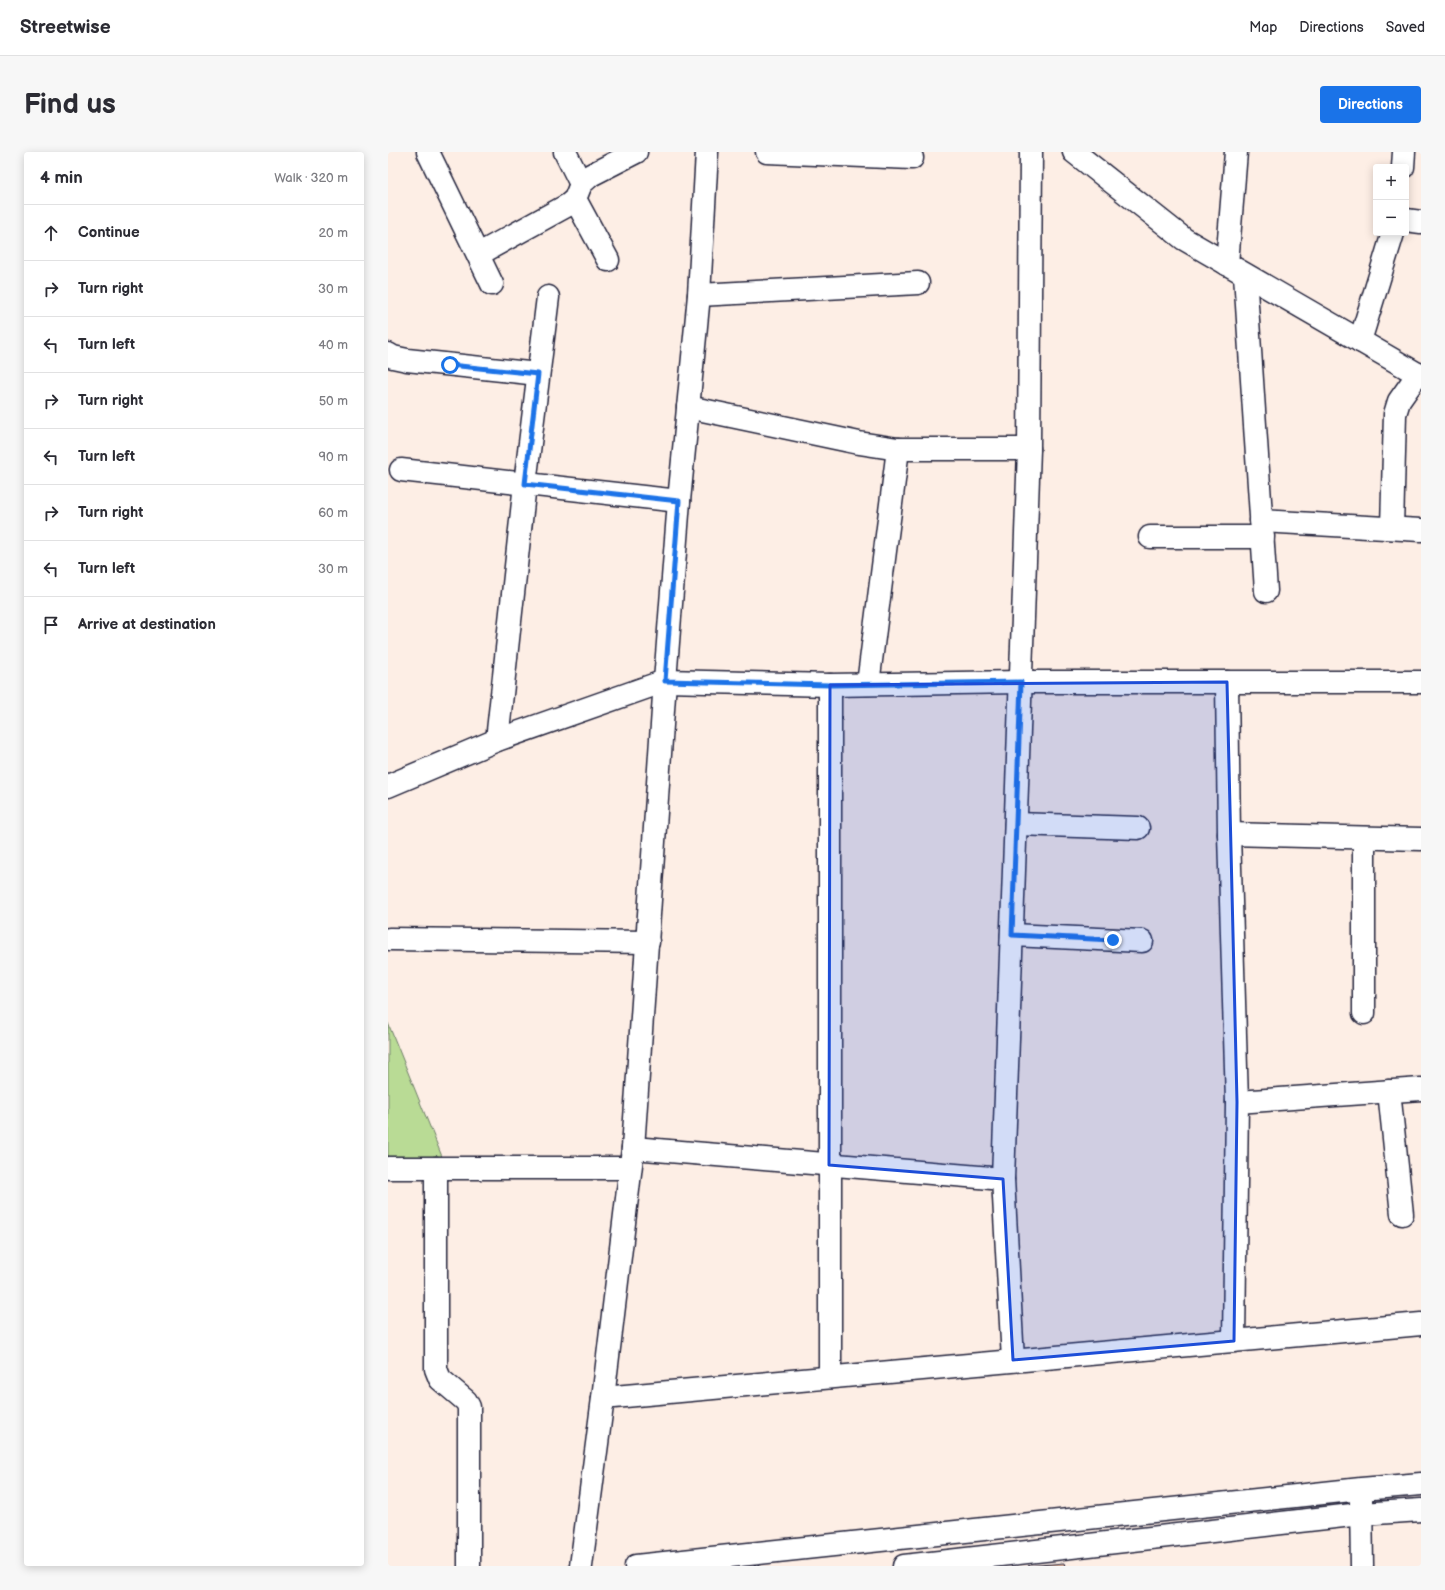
<!DOCTYPE html>
<meta charset="utf-8">
<style>
:root{--surface:#fff;--page:#f7f7f7;--text:#2b2b33;--muted:#7c7c81;--line:#e1e1e2;--accent:#1a73e8}
body{margin:0;font-family:"Balsamiq Sans",sans-serif;background:var(--page);color:var(--text)}
.controls{position:absolute;right:12px;top:12px;display:grid;overflow:hidden;border-radius:4px;box-shadow:0 2px 10px #0003}
.controls button{width:36px;height:36px;display:grid;place-items:center;padding:0;border:0;border-bottom:1px solid var(--line);background:var(--surface);color:var(--text);font:20px sans-serif}
.stop{position:absolute;width:12px;height:12px;margin:-9px;border:3px solid #1a73e8;border-radius:50%;background:#fff}
.stop.end{background:#1a73e8;border-color:#fff;box-shadow:0 1px 4px #0008}
.list{margin:0;padding:0;list-style:none}
h2{display:flex;justify-content:space-between;align-items:center;height:52px;margin:0;padding:0 16px;font-size:17px}
h2 small{font-size:13px;font-weight:400;color:var(--muted)}
.list li{display:grid;grid-template-columns:26px 1fr auto;gap:12px;align-items:center;box-sizing:border-box;height:56px;padding:0 16px;border-top:1px solid var(--line)}
.list b{display:block;font-size:15px;white-space:nowrap}
.list em{font-size:13px;font-style:normal;color:var(--muted)}
.icon{flex:none;width:22px;height:22px;fill:none;stroke:currentColor;stroke-width:2;stroke-linecap:round;stroke-linejoin:round}
.map{position:relative;flex:none;width:1033px;height:1414px;overflow:hidden;border-radius:4px}
header{display:flex;align-items:center;gap:24px;box-sizing:border-box;height:56px;padding:0 20px;background:var(--surface);border-bottom:1px solid var(--line)}
header strong{font-size:19px}
nav{display:flex;gap:22px;margin-inline-start:auto;font-size:14px}
.intro{display:flex;align-items:center;justify-content:space-between;box-sizing:border-box;height:96px;padding:0 24px}
h1{margin:0;font-size:28px}
.button{padding:10px 18px;border-radius:4px;background:var(--accent);color:#fff;font-size:14px;font-weight:700}
main{display:flex;gap:24px;padding:0 24px}
aside{flex:1;background:var(--surface);border-radius:4px;box-shadow:0 2px 10px #0003}
.map>svg:first-child{display:block}
</style>
<header>
<strong>Streetwise</strong>
<nav><a>Map</a><a>Directions</a><a>Saved</a></nav>
</header>
<div class="intro"><h1>Find us</h1><a class="button">Directions</a></div>
<main>
<aside>
<h2>4 min<small>Walk · 320 m</small></h2>
<ul class="list">
<li><svg class="icon" aria-label="ahead" viewBox="0 0 24 24"><path d="M12 20V5M6 11l6-6 6 6"/></svg><div><b>Continue</b></div><em>20 m</em></li>
<li><svg class="icon" aria-label="right" viewBox="0 0 24 24"><path d="M7 20v-9h11M14 6l5 5-5 5"/></svg><div><b>Turn right</b></div><em>30 m</em></li>
<li><svg class="icon" aria-label="left" viewBox="0 0 24 24"><path d="M17 20v-9H6M10 6l-5 5 5 5"/></svg><div><b>Turn left</b></div><em>40 m</em></li>
<li><svg class="icon" aria-label="right" viewBox="0 0 24 24"><path d="M7 20v-9h11M14 6l5 5-5 5"/></svg><div><b>Turn right</b></div><em>50 m</em></li>
<li><svg class="icon" aria-label="left" viewBox="0 0 24 24"><path d="M17 20v-9H6M10 6l-5 5 5 5"/></svg><div><b>Turn left</b></div><em>90 m</em></li>
<li><svg class="icon" aria-label="right" viewBox="0 0 24 24"><path d="M7 20v-9h11M14 6l5 5-5 5"/></svg><div><b>Turn right</b></div><em>60 m</em></li>
<li><svg class="icon" aria-label="left" viewBox="0 0 24 24"><path d="M17 20v-9H6M10 6l-5 5 5 5"/></svg><div><b>Turn left</b></div><em>30 m</em></li>
<li><svg class="icon" aria-label="arrive" viewBox="0 0 24 24"><path d="M6 21V4h12l-3 4 3 4H6"/></svg><div><b>Arrive at destination</b></div></li>
</ul>
</aside>
<div class="map">
<svg width="1033" height="1414" viewBox="0 0 1033 1414">
<rect width="100%" height="100%" fill="#fdeee5"/>
<filter id="ink" filterUnits="userSpaceOnUse"><feTurbulence type="fractalNoise" baseFrequency=".025" numOctaves="2"/><feDisplacementMap in="SourceGraphic" scale="8" xChannelSelector="R" yChannelSelector="G"/><feConvolveMatrix kernelMatrix="1 2 1 2 8 2 1 2 1" color-interpolation-filters="sRGB"/></filter>
<g filter="url(#ink)">
<path fill="#b9db95" stroke="#6e7e68" d="M0,871L57,1012L0,1009Z"/>
<path fill="#f8c5a8" stroke="#22223b" d="M676,1411L677,1414H640Z"/>
<g fill="none" stroke-linecap="round" stroke-linejoin="round">
<g stroke="#22223b" stroke-width="25">
<g id="minor">
<path d="M40,0L104,132"/>
<path d="M177,0L193,32"/>
<path d="M379,0L524,6"/>
<path d="M686,0L796,87L1033,224"/>
<path d="M1015,15L1016,0"/>
<path d="M187,47L220,108"/>
<path d="M1018,68L1033,70"/>
<path d="M91,102L180,53L187,47L193,32L203,23L248,0"/>
<path d="M839,112L848,0"/>
<path d="M857,123L878,439"/>
<path d="M311,143L530,131"/>
<path d="M972,189L1005,81"/>
<path d="M0,202L5,205L19,208L150,222"/>
<path d="M300,255L471,291L510,297H641"/>
<path d="M13,318L291,349"/>
<path d="M873,369L1033,378"/>
<path d="M1004,376L1007,262L1011,249L1030,222"/>
<path d="M762,385H875"/>
<path d="M839,530L841,682L849,950L846,1189"/>
<path d="M480,532L510,297"/>
<path d="M442,533V1225"/>
<path d="M109,588L137,332L160,145"/>
<path d="M0,634L109,588L277,529L442,533L633,530H1033"/>
<path d="M628,672L750,676"/>
<path d="M841,682L1033,687"/>
<path d="M976,686V861"/>
<path d="M624,783L754,789"/>
<path d="M1,787L260,790"/>
<path d="M1001,939L1014,1062"/>
<path d="M849,950L1033,937"/>
<path d="M245,996L615,1027"/>
<path d="M0,1016H241"/>
<path d="M48,1016V1217L52,1227L78,1249L81,1255V1414"/>
<path d="M625,1208L615,1027L641,297L643,0"/>
<path d="M215,1246L1033,1172"/>
</g>
</g>
<g stroke="#22223b" stroke-width="25">
<g id="tertiary">
<path d="M973,1348L974,1414"/>
<path d="M193,1414L215,1246L245,996L277,529L291,349L311,143L319,0"/>
<path d="M248,1414L973,1337L1033,1332"/>
<path d="M516,1414L973,1362L1033,1358"/>
</g>
</g>
<use href="#minor" stroke="#fff" stroke-width="22"/>
<use href="#tertiary" stroke="#fff" stroke-width="22"/>
</g>
</g>
<g fill="none" stroke-linecap="round" stroke-linejoin="round" filter="url(#ink)">
<path stroke="#1a73e8" stroke-width="5" d="M62,213L150,222L137,332L291,349L277,529L442,533L633,530L624,783L725,788"/>
</g>
<path fill="#1d4ed8" fill-opacity="0.2" stroke="#1d4ed8" stroke-width="3" stroke-linejoin="round" d="M839,530L849,950L846,1189L625,1208L615,1027L441,1013L442,533Z"/>
</svg>
<div class="controls">
<button>+</button>
<button>−</button>
</div>
<div class="stop" style="left:62px;top:213px"></div>
<div class="stop end" style="left:725px;top:788px"></div>
</div>
</main>
